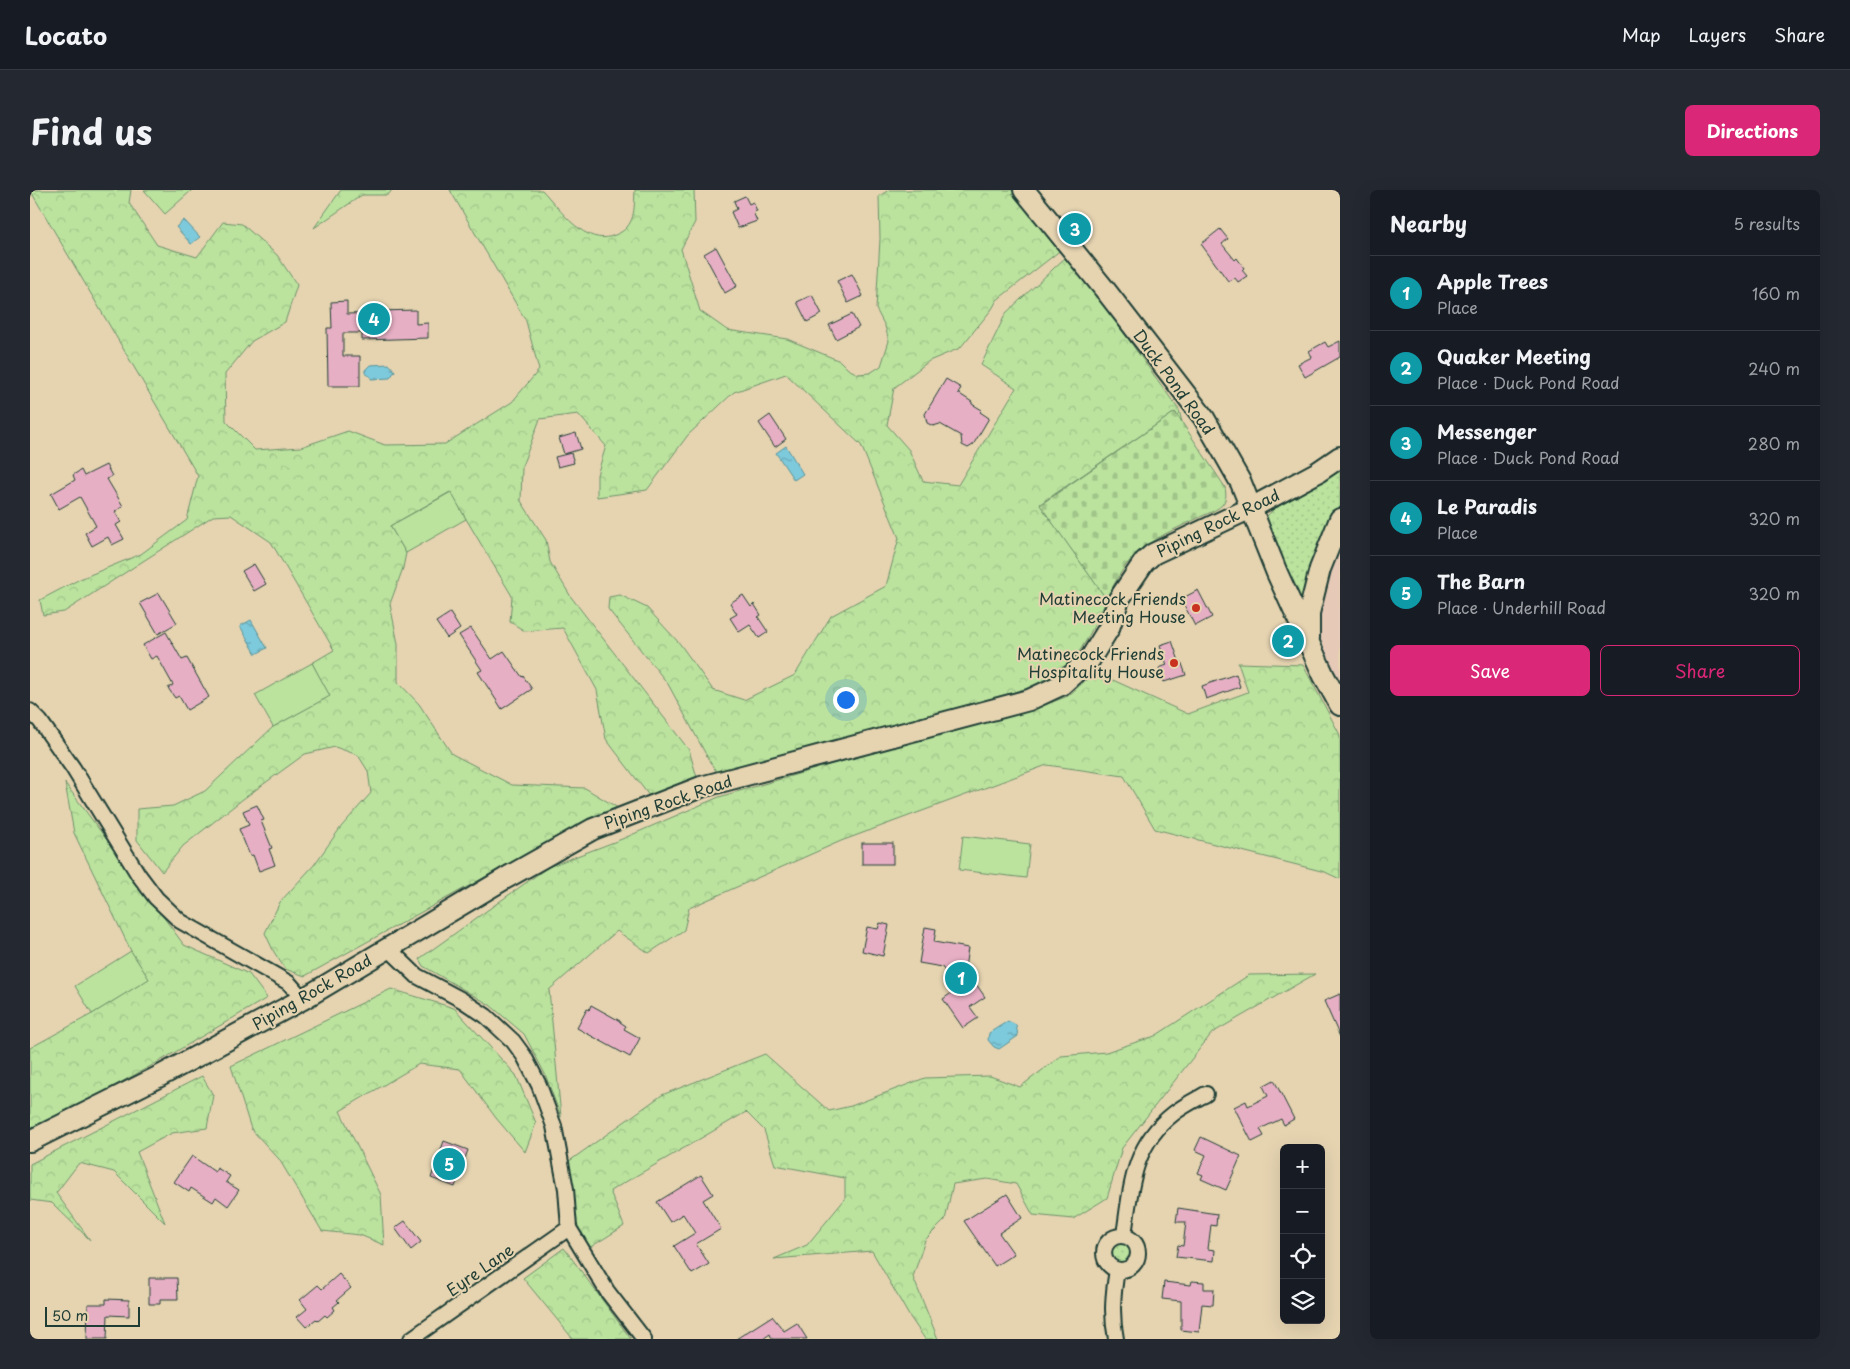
<!DOCTYPE html>
<meta charset="utf-8">
<style>
:root{--surface:#171b24;--page:#242831;--text:#f1f3f6;--muted:#9ea1a6;--line:#363941;--accent:#db2777}
body{margin:0;font-family:"Playpen Sans",sans-serif;background:var(--page);color:var(--text)}
.controls{position:absolute;right:15px;bottom:15px;display:grid;overflow:hidden;border-radius:8px;box-shadow:0 5px 20px #0002}
.controls button{width:45px;height:45px;display:grid;place-items:center;padding:0;border:0;border-bottom:1px solid var(--line);background:var(--surface);color:var(--text);font:25px sans-serif}
.scale{position:absolute;left:15px;bottom:12px;width:95px;box-sizing:border-box;padding-left:5px;border:2px solid #1f3d34;border-top:0;font-size:14px;line-height:18px;white-space:nowrap;color:#1f3d34;-webkit-text-stroke:4px #e6d4b1;paint-order:stroke}
.you{position:absolute;left:815px;top:509px;width:18px;height:18px;margin:-12px;border:4px solid #fff;border-radius:50%;background:#1a73e8;box-shadow:0 0 0 8px #1a73e833}
.badge{display:grid;place-items:center;width:32px;height:32px;border-radius:50%;background:var(--accent);color:#fff;font-size:16px;font-weight:700}
.pin{position:absolute;translate:-50% -50%;border:2px solid #fff;box-shadow:0 1px 5px #0006}
.list{margin:0;padding:0;list-style:none}
h2{display:flex;justify-content:space-between;align-items:center;height:65px;margin:0;padding:0 20px;font-size:21px}
h2 small{font-size:16px;font-weight:400;color:var(--muted)}
.list li{display:grid;grid-template-columns:32px 1fr auto;gap:15px;align-items:center;box-sizing:border-box;height:75px;padding:0 20px;border-top:1px solid var(--line)}
.list b{display:block;font-size:19px;white-space:nowrap}
.list p{margin:0;font-size:16px;white-space:nowrap;color:var(--muted)}
.list em{font-size:16px;font-style:normal;color:var(--muted)}
.actions{display:flex;gap:10px;padding:15px 20px}
.actions a{flex:1;padding:11px 0;border:1px solid var(--accent);border-radius:8px;text-align:center;font-size:18px;color:var(--accent)}
.actions .main{background:var(--accent);color:#fff}
.icon{flex:none;width:28px;height:28px;fill:none;stroke:currentColor;stroke-width:2;stroke-linecap:round;stroke-linejoin:round}
.map{position:relative;flex:none;width:1310px;height:1149px;overflow:hidden;border-radius:8px}
header{display:flex;align-items:center;gap:30px;box-sizing:border-box;height:70px;padding:0 25px;background:var(--surface);border-bottom:1px solid var(--line)}
header strong{font-size:24px}
nav{display:flex;gap:28px;margin-inline-start:auto;font-size:18px}
.intro{display:flex;align-items:center;justify-content:space-between;box-sizing:border-box;height:120px;padding:0 30px}
h1{margin:0;font-size:35px}
.button{padding:12px 22px;border-radius:8px;background:var(--accent);color:#fff;font-size:18px;font-weight:700}
main{display:flex;gap:30px;padding:0 30px}
aside{flex:1;background:var(--surface);border-radius:8px;box-shadow:0 5px 20px #0002}
.map>svg:first-child{display:block}
</style>
<header>
<strong>Locato</strong>
<nav><a>Map</a><a>Layers</a><a>Share</a></nav>
</header>
<div class="intro"><h1>Find us</h1><a class="button">Directions</a></div>
<main>
<div class="map">
<svg width="1310" height="1149" viewBox="0 0 1310 1149">
<defs>
<pattern id="grass-dots" width="8" height="8" patternUnits="userSpaceOnUse" patternTransform="scale(1.25)"><rect width="8" height="8" fill="#bbe39e"/><path d="M2 2h.1M6 6h.1" fill="none" stroke="#a0c489" stroke-width="1.8" stroke-linecap="round"/></pattern>
<pattern id="forest-crowns" width="20" height="18" patternUnits="userSpaceOnUse" patternTransform="scale(1.25)"><rect width="20" height="18" fill="#bbe39e"/><path d="M2 6a3 3 0 1 1 6 0M12 15a3 3 0 1 1 6 0" fill="none" stroke="#a0c489"/></pattern>
<pattern id="cemetery-stones" width="16" height="16" patternUnits="userSpaceOnUse" patternTransform="scale(1.25)"><rect width="16" height="16" fill="#bbe39e"/><path d="M2 7V4a2 2 0 0 1 4 0v3zM10 15v-3a2 2 0 0 1 4 0v3z" fill="#a0c489"/></pattern>
<pattern id="water-ripples" width="26" height="14" patternUnits="userSpaceOnUse" patternTransform="scale(1.25)"><rect width="26" height="14" fill="#7dcadc"/><path d="M2 4q2-2 4 0t4 0M15 11q2-2 4 0t4 0" fill="none" stroke="#66a5b3"/></pattern>
</defs>
<rect width="100%" height="100%" fill="#e6d4b1"/>
<filter id="ink" filterUnits="userSpaceOnUse"><feTurbulence type="fractalNoise" baseFrequency=".02" numOctaves="2"/><feDisplacementMap in="SourceGraphic" scale="10" xChannelSelector="R" yChannelSelector="G"/><feConvolveMatrix kernelMatrix="1 2 1 2 8 2 1 2 1" color-interpolation-filters="sRGB"/></filter>
<g filter="url(#ink)">
<path fill="#e6c9b7" d="M1310,349V500L1285,453V426Z"/>
<g fill="url(#grass-dots)" stroke="#6d9069">
<path d="M1310,279V316L1274,413L1271,414L1235,335L1236,327L1244,319Z"/>
<circle cx="1091" cy="1063" r="9"/>
</g>
<g fill="url(#forest-crowns)" stroke="#6d9069">
<path d="M0,0H101L99,13L127,55L167,67L193,32L212,34L247,65L267,95L255,132L222,151L195,184L196,231L225,260L271,257L318,241L355,255L415,254L482,212L509,180L496,131L420,0H512C530,19 555,58 585,45C606,37 604,19 605,0H664L665,32L651,59L670,121L697,140L757,149L810,171L818,179L828,184L840,183L851,176L859,151L855,136L846,119L850,49L849,6L859,0H982L1032,59L967,110L962,119L930,158L899,171L864,198L857,235L879,260L893,291L928,295L986,198L951,175L976,123L1038,65L1149,220L1152,232L1145,222L1010,314L1077,410C1068,426 1061,444 1051,459C1038,478 1016,490 995,499L688,584L680,572L638,494L578,419L579,407L590,405L617,418L650,454L683,500L714,510L765,485L801,426L856,396L869,348L831,255L756,184L704,202L658,245L617,300L567,307V285L576,256L548,224L510,229L492,276L491,311L516,350L520,372L541,407L659,560L668,591L620,607L576,549L567,500L533,438L495,441L480,432L482,406L420,302L360,336L376,363L373,378L360,414L368,454V492L389,514L422,564L482,595L555,598L588,618L537,642L275,786L255,779L244,762L235,743L250,712L284,675L311,637L341,603L338,581L328,565L305,557L275,564L213,609L153,656L132,682L107,650V619L143,616L175,601L243,537L299,506L282,473L304,460L241,352L201,325L183,326L34,422L13,425L10,410L50,389L111,364L157,330L168,286Z"/>
<path d="M311,0H362L358,5H332L284,38Z"/>
<path d="M1208,473L1273,475L1310,545V689L1295,682L1125,639L1094,586L1017,575L811,651L659,718L654,740L619,763L587,741L519,800L531,927L515,884L494,844L460,815L393,776L389,769L518,677L592,649L689,607L926,538L1004,519L1038,506L1065,482L1158,524L1218,502Z"/>
<path d="M35,593L154,755L219,784L237,808L130,871L0,942V858L62,824L118,789L101,761L44,643Z"/>
<path d="M1285,784L1182,843L1092,958L1077,1008L1043,1029L1003,1025L986,994L957,989L923,994L915,1030L895,1050L883,1087L908,1149H895L878,1124L842,1061L744,1069L777,1055L815,1009V988L745,975L734,940L716,922L580,1001L594,1036L559,1058L547,1036L538,972L632,905L735,864L799,921L821,916L895,888L960,886L990,897L1031,866L1076,862L1125,846L1219,785Z"/>
<path d="M361,799L424,818L486,885L506,933L495,962L466,928L430,879L389,874L310,921L351,1005L354,1055L330,1045L292,1041L249,969L221,939L201,876Z"/>
<path d="M172,886L183,905L177,938L142,943L107,962L135,1033L84,982L49,973L26,1003L60,1050L22,1013L0,1010V974Z"/>
<path d="M534,1058L601,1149H543L493,1088Z"/>
</g>
<path fill="url(#cemetery-stones)" stroke="#6d9069" d="M1145,222L1195,297C1196,304 1197,309 1192,315C1186,321 1176,324 1168,328C1150,337 1130,345 1114,357C1096,371 1085,390 1077,410L1010,315Z"/>
<g fill="#bbe39e" stroke="#6d9069">
<path d="M114,0H162L135,24Z"/>
<path d="M421,302L436,329L376,363L360,336Z"/>
<path d="M282,473L300,506L243,537L225,505Z"/>
<path d="M933,646L1000,654L996,688L929,680Z"/>
<path d="M101,761L119,789L62,824L45,796Z"/>
</g>
<g fill="url(#water-ripples)" stroke="#579299">
<path d="M154,30L170,47L161,54L146,37Z"/>
<path d="M359,174L365,181L360,188L341,189V187L335,183V180L340,175Z"/>
<path d="M756,256L773,284L764,290L746,263Z"/>
<path d="M221,430L237,458L226,464L210,436Z"/>
<path d="M978,831L986,835L988,846L969,859L964,857L958,850L959,843Z"/>
</g>
<g fill="#e7afc4" stroke="#1f3d34">
<path d="M715,6L719,14L723,12L727,21L723,22L727,31L708,38L701,22L707,19L704,11Z"/>
<path d="M1190,39L1198,49L1192,54L1205,70L1207,68L1214,78L1212,80L1217,86L1208,92L1205,88L1198,91L1171,54Z"/>
<path d="M686,57L707,96L695,103L674,64Z"/>
<path d="M822,84L833,106L818,113L807,91Z"/>
<path d="M782,105L792,124L777,132L767,112Z"/>
<path d="M317,111V124L349,123L350,121L386,120V134L398,133V148L332,150V143H313V166H330V196H298L297,138H302L301,112Z"/>
<path d="M822,124L829,137L806,149L799,135Z"/>
<path d="M1310,151V167L1275,187L1268,174L1282,167L1279,161L1295,152L1298,157Z"/>
<path d="M916,189L931,198L928,203L942,212V214L952,220L950,222L959,228L943,255L938,258L932,255L931,246L910,234L903,236L897,233L895,224Z"/>
<path d="M740,225L756,249L745,257L729,233Z"/>
<path d="M546,243L551,259L534,264L529,248Z"/>
<path d="M541,263L544,273L528,277L525,267Z"/>
<path d="M76,275L82,286L77,289L93,316L85,322L91,332L86,335L94,349L82,355L78,347L62,356L55,343L66,336L50,307L29,319L21,304L45,290L43,285L51,280L54,286Z"/>
<path d="M224,374L236,394L224,401L212,381Z"/>
<path d="M1168,400L1182,427L1165,436L1151,409Z"/>
<path d="M129,403L147,433L128,444L110,413Z"/>
<path d="M713,405L721,417L724,414L731,425L728,427L738,442L729,448L720,435L709,442L700,428L707,424L700,413Z"/>
<path d="M420,423L430,439L417,448L406,432Z"/>
<path d="M441,438L462,469L474,461L492,487L493,486L502,499L472,519L448,482L452,480L429,445Z"/>
<path d="M136,442L152,470L157,468L179,507L157,520L149,506L145,508L138,498L143,495L127,466L121,469L113,455Z"/>
<path d="M1142,451L1149,471H1151L1156,485L1134,492L1129,478L1137,475L1130,455Z"/>
<path d="M1206,484L1210,497L1176,509L1172,496Z"/>
<path d="M227,615L234,630L231,631L242,658L239,659L245,675L229,681L223,665L220,666L209,639L219,635L213,621Z"/>
<rect x="832" y="653" width="31" height="21"/>
<path d="M850,733L859,735L853,766L832,761L837,737L848,739Z"/>
<path d="M895,737L906,739L904,752L938,758L935,778L955,807L940,817L948,828L933,838L913,809L927,799L912,777L889,773Z"/>
<path d="M1310,804V847L1294,811Z"/>
<path d="M561,815L590,831V832L596,836L594,839L610,848L600,867L547,838L557,819L559,820Z"/>
<path d="M1244,890L1264,929L1254,935L1251,929L1230,939L1234,946L1222,952L1204,917L1216,911L1218,916L1238,906L1233,896Z"/>
<path d="M1171,947L1211,966L1196,1000L1171,989L1173,985L1168,983L1176,965L1165,960Z"/>
<path d="M414,951L438,960L425,997L401,988Z"/>
<path d="M162,966L185,982L187,978L200,986L196,992L209,1000L198,1016L186,1007L183,1012L161,998L159,1002L144,992Z"/>
<path d="M671,985L683,1004L673,1010L691,1039L666,1054L679,1074L662,1084L644,1056L665,1043L653,1024L640,1032L627,1012Z"/>
<path d="M977,1004L992,1028L969,1043L984,1064L965,1076L934,1031Z"/>
<path d="M1148,1018L1187,1024L1186,1036L1181,1035L1178,1059L1185,1060L1184,1071L1146,1067L1148,1055L1153,1056L1156,1032H1146Z"/>
<path d="M375,1031L391,1052L381,1060L365,1038Z"/>
<path d="M309,1084L321,1098L307,1110L309,1112L303,1117L305,1120L297,1127L295,1125L288,1131L286,1129L276,1137L267,1127L277,1119L270,1110L288,1095L292,1099Z"/>
<path d="M119,1088H147L148,1109H130V1114H119Z"/>
<path d="M1162,1091L1174,1092V1099H1184L1183,1115L1172,1114L1169,1142L1151,1140V1111L1132,1109L1134,1092L1161,1095Z"/>
<path d="M76,1109L99,1110V1126L78,1125L77,1149H57L58,1114H76Z"/>
<path d="M742,1126L754,1141L767,1133L777,1149H742L740,1144L733,1149H706Z"/>
</g>
<g fill="none" stroke-linecap="round" stroke-linejoin="round">
<g stroke="#1f3d34" stroke-width="18">
<g id="street">
<path d="M0,521L10,531L43,578L108,684L126,708L150,731L259,793L273,809"/>
<path d="M358,758L387,786L432,810L456,826L483,851L494,866L509,895L524,936L536,999L539,1038L577,1101L614,1149"/>
<path d="M1094,1045C1101,998 1102,956 1143,924C1153,916 1165,910 1176,904"/>
<circle cx="1091" cy="1063" r="17"/>
<path d="M381,1149L539,1038"/>
<path d="M1086,1149C1081,1125 1083,1104 1087,1080"/>
</g>
</g>
<g stroke="#1f3d34" stroke-width="24">
<g id="secondary">
<path d="M994,0L1076,101L1174,228L1211,293L1247,383L1294,486L1310,515"/>
<path d="M1279,448V423L1290,379L1310,329"/>
<path d="M0,951L130,886L273,809L476,688L563,639L671,597L999,510L1031,495L1060,469L1079,438L1089,409L1114,372L1123,364L1221,318L1288,282L1310,267"/>
</g>
</g>
<use href="#street" stroke="#e6d4b1" stroke-width="14"/>
<use href="#secondary" stroke="#e6d4b1" stroke-width="20"/>
</g>
</g>
<g fill="#c8321e" stroke="#e6d4b1" stroke-width="2">
<circle cx="1166" cy="418" r="5"/>
<circle cx="1144" cy="473" r="5"/>
</g>
<g text-anchor="middle" stroke-width="4" stroke-linejoin="round" paint-order="stroke">
<g font-size="16" fill="#1f3d34" stroke="#e6d4b1">
<text transform="translate(1144 192) rotate(54)" y="6">Duck Pond Road</text>
<text transform="translate(1188 333) rotate(-26)" y="6">Piping Rock Road</text>
<text transform="translate(638 612) rotate(-19)" y="6">Piping Rock Road</text>
<text transform="translate(282 802) rotate(-30)" y="6">Piping Rock Road</text>
<text transform="translate(450 1080) rotate(-35)" y="6">Eyre Lane</text>
</g>
<g font-size="16" fill="#1f3d34" stroke="#e6d4b1" text-anchor="end">
<text x="1156" y="415">Matinecock Friends<tspan x="1156" dy="18">Meeting House</tspan></text>
<text x="1134" y="470">Matinecock Friends<tspan x="1134" dy="18">Hospitality House</tspan></text>
</g>
</g>
</svg>
<div class="controls">
<button>+</button>
<button>−</button>
<button><svg class="icon" aria-label="locate" viewBox="0 0 24 24"><circle cx="12" cy="12" r="6"/><path d="M12 2v4M12 18v4M2 12h4M18 12h4"/></svg></button>
<button><svg class="icon" aria-label="layers" viewBox="0 0 24 24"><path d="M12 4l9 5-9 5-9-5zM3 14l9 5 9-5"/></svg></button>
</div>
<div class="scale">50 m</div>
<div class="you"></div>
<div class="pin badge" style="left:931px;top:788px;background:#0f9aa8">1</div>
<div class="pin badge" style="left:1258px;top:451px;background:#0f9aa8">2</div>
<div class="pin badge" style="left:1045px;top:39px;background:#0f9aa8">3</div>
<div class="pin badge" style="left:344px;top:129px;background:#0f9aa8">4</div>
<div class="pin badge" style="left:419px;top:974px;background:#0f9aa8">5</div>
</div>
<aside>
<h2>Nearby<small>5 results</small></h2>
<ul class="list">
<li><span class="badge" style="background:#0f9aa8">1</span><div><b>Apple Trees</b><p>Place</p></div><em>160 m</em></li>
<li><span class="badge" style="background:#0f9aa8">2</span><div><b>Quaker Meeting</b><p>Place · Duck Pond Road</p></div><em>240 m</em></li>
<li><span class="badge" style="background:#0f9aa8">3</span><div><b>Messenger</b><p>Place · Duck Pond Road</p></div><em>280 m</em></li>
<li><span class="badge" style="background:#0f9aa8">4</span><div><b>Le Paradis</b><p>Place</p></div><em>320 m</em></li>
<li><span class="badge" style="background:#0f9aa8">5</span><div><b>The Barn</b><p>Place · Underhill Road</p></div><em>320 m</em></li>
</ul>
<div class="actions"><a class="main">Save</a><a>Share</a></div>
</aside>
</main>
